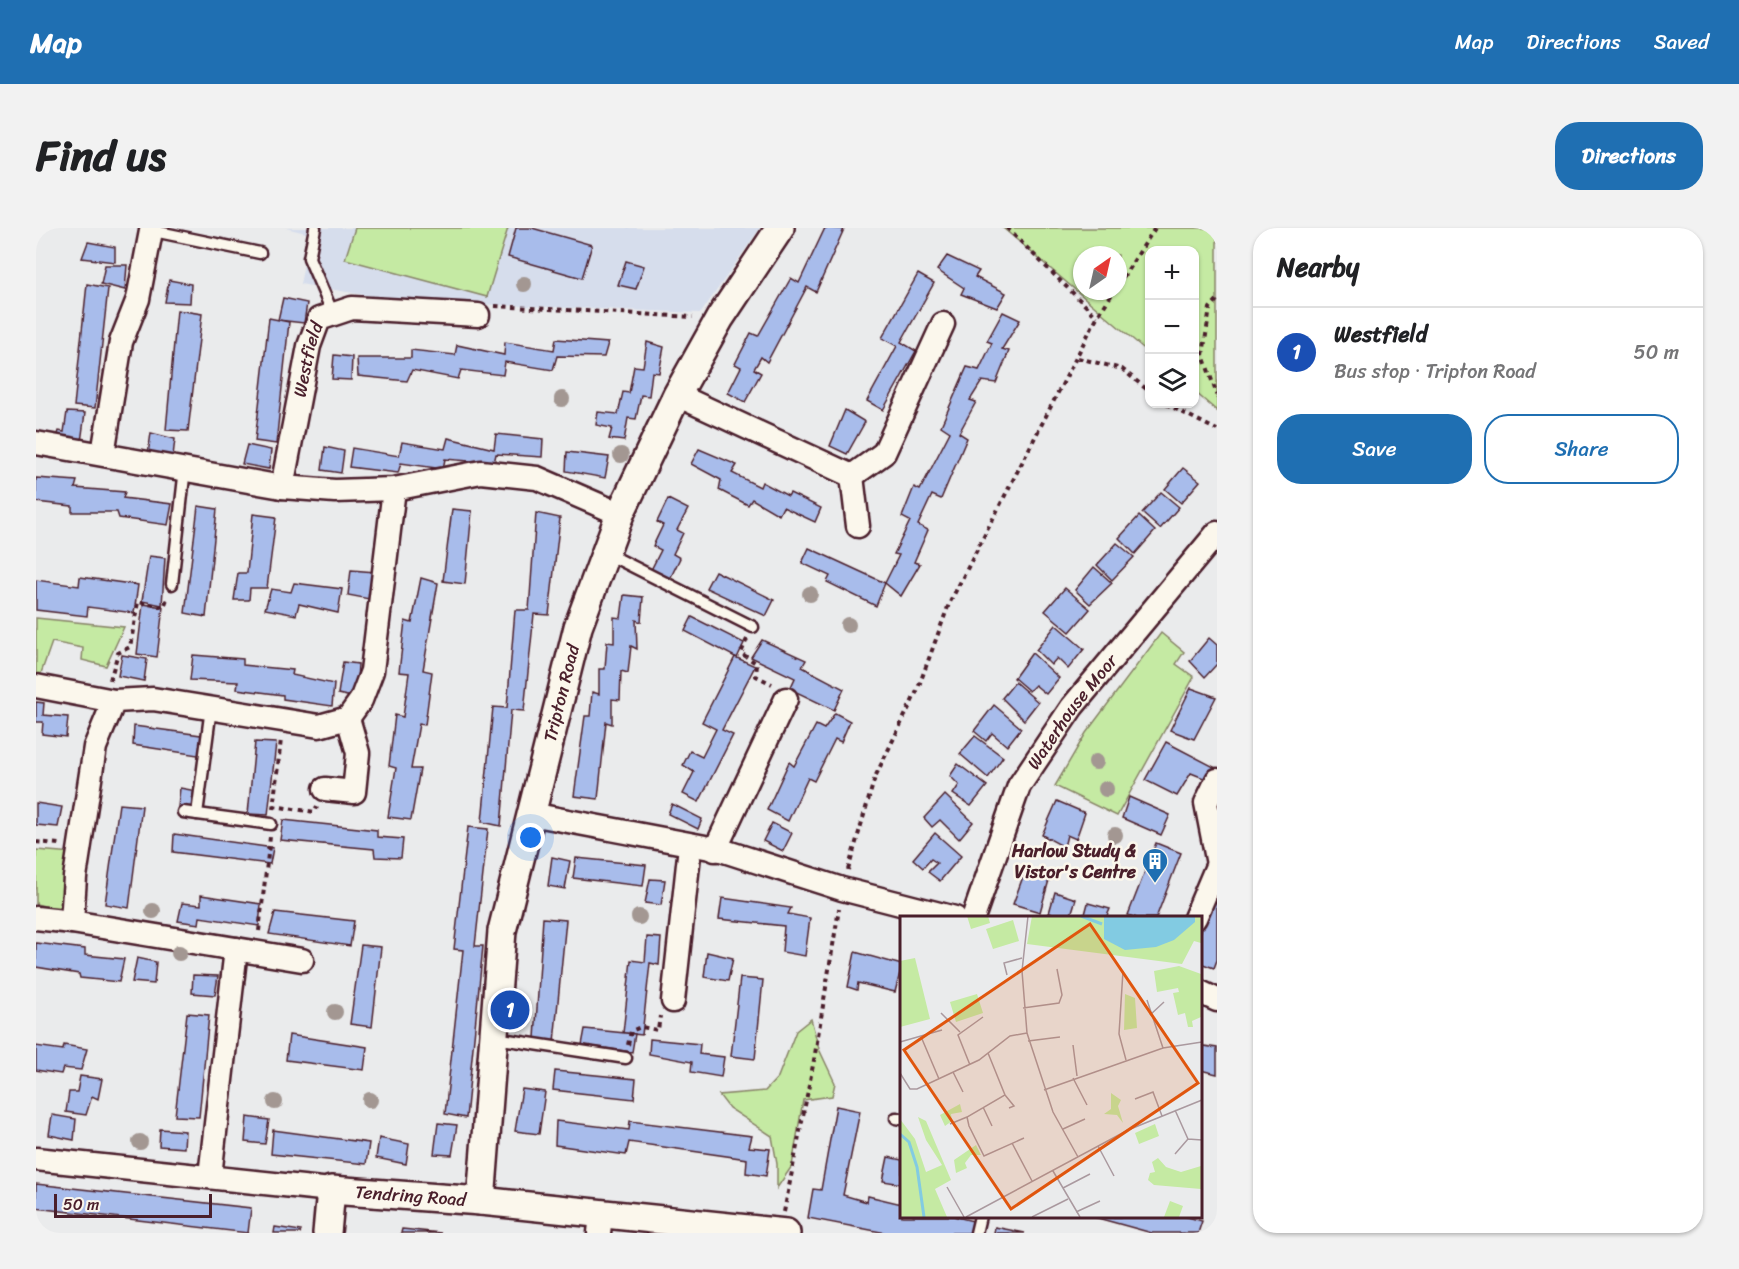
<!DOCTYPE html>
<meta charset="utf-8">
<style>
:root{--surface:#fff;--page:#f2f2f2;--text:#202124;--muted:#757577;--line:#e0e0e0;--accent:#1f6fb2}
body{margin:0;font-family:Sriracha,sans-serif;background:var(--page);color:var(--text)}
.controls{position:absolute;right:18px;top:18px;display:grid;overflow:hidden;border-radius:12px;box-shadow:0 2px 4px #0004}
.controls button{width:54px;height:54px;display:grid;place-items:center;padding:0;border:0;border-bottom:2px solid var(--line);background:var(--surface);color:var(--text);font:30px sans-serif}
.compass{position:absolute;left:1037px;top:18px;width:54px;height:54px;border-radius:50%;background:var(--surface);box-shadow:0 2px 4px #0004;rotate:34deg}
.scale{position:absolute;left:18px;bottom:15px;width:158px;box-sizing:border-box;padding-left:6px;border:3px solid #4a1f2b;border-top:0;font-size:16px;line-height:21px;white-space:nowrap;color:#4a1f2b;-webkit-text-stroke:4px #fbf7ec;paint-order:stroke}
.you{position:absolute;left:495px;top:610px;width:21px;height:21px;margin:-15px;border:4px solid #fff;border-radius:50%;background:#1a73e8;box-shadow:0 0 0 9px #1a73e833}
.badge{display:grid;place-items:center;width:39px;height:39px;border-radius:50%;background:var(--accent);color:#fff;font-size:20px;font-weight:700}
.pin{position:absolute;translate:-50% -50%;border:3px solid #fff;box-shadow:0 2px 6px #0006}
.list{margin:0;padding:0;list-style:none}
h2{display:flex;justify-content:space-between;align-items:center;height:78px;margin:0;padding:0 24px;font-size:26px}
h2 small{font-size:20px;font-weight:400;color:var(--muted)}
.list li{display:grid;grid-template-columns:39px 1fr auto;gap:18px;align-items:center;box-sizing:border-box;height:90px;padding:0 24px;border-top:2px solid var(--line)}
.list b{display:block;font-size:22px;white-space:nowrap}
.list p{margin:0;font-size:20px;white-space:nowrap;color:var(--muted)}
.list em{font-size:20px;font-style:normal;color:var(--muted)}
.actions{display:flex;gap:12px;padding:18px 24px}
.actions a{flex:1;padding:14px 0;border:2px solid var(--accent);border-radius:24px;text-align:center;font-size:21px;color:var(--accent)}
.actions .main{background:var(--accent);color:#fff}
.icon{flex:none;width:33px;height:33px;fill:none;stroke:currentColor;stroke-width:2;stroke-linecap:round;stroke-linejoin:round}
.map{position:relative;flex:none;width:1181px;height:1005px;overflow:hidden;border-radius:24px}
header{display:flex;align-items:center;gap:36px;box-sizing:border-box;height:84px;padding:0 30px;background:var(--accent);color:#fff}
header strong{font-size:28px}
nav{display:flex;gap:33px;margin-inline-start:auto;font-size:21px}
.intro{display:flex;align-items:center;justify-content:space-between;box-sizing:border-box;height:144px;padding:0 36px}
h1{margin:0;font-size:42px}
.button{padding:15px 27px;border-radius:24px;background:var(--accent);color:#fff;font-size:21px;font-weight:700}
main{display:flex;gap:36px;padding:0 36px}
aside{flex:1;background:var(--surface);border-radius:24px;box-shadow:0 2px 4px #0004}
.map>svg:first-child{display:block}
</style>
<header>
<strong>Map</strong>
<nav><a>Map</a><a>Directions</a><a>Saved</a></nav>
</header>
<div class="intro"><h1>Find us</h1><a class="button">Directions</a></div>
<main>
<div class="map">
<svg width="1181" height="1005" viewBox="0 0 1181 1005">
<rect width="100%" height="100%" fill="#eaebec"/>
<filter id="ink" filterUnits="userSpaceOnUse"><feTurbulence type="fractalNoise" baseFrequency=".0167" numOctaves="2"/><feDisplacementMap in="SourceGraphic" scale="12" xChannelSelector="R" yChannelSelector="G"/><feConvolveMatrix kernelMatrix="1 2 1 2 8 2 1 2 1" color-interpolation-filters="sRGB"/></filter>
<g filter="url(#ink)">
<path fill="#d6ddec" d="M250,0H724L665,85L364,73L264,56L274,6Z"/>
<g fill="#c5eaa3" stroke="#888467" stroke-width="1.5" fill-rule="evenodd">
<path d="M319,0H472L451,69L309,31Z"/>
<path d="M967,0H1181V183L1159,164L1158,22H1114L1113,125ZM1046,27H1082V63H1046Z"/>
<path d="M0,390L88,399L70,438L46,432L47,420L16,414L4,448L0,447Z"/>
<path d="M1125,405L1148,424L1140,436L1158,449L1081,588L1019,558L1050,505Z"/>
<path d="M0,622L37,625L29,683L0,676Z"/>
<path d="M775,791L783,821L799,855L796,868L767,872L756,938L741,960V936L736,908L693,880L683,867L729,863L742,849L760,803Z"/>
</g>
<g fill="#a8bceb" stroke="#4a1f2b" stroke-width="1.5">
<path d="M480,0H496L556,17L546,50L472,29Z"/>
<path d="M789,0L808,1L780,64L771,59L731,134L725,129L718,141L725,145L709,174L692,165L705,139L699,136L715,105L722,108L755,50L763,55Z"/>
<path d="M52,14L79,19V34L46,30Z"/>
<path d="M911,28L943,43L939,49L970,65L961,80L925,66L928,60L901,42Z"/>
<path d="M590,33L608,38L600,61L582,57Z"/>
<path d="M69,37H91L89,62L65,56Z"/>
<path d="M882,46L898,55L865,114L880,123L847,182L831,173L861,118L846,110Z"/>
<path d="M133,52L155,56L154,75L129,74Z"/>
<path d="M51,56L72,60L59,180L38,178Z"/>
<path d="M247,70L271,75L268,95L242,92Z"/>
<path d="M141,82L166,86L152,203L130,202Z"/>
<path d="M967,84L984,92L966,121L973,123L960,155L946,153L934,172L940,174L923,205L931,210L905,271L896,267L882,297L892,302L878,334L884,336L865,368L849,355L863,327L858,326L874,293L866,289L878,259L884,262L914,204L905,198L931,139L943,142L956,115L951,113Z"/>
<path d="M233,90L253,94L240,216L219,213Z"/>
<path d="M520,111L572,115L568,129L521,128L517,142L469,134L467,147L425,142L422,151L376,142L371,153L322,148L321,130H375V122L419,127L421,117L468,127L469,114L518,122Z"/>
<path d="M611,114L628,119L623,145L616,144L613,168L605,167L600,191L592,190L588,213L573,211L576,200L560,197L562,184L582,186L587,164L593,165L598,138L607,139Z"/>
<path d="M298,127L316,129L315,152L296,151Z"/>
<path d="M809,182L829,194L811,226L794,218Z"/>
<path d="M31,184L49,185L45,214L20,212L23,203L28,204Z"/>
<path d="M115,205L139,211L137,228L112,226Z"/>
<path d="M460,206L507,211L506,229L460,226L458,235L409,231L407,241L365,235L362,245L313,239L316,220L363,228L366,214L409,221L412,210L458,221Z"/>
<path d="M211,217L235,222L233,241L206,236Z"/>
<path d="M289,219L308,223L305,245L286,242Z"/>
<path d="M663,221L701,237L696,245L724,259L726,254L752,268L754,265L785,280L779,294L747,279L743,287L716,271L712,277L683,262L685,252L655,236Z"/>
<path d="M531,224L573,229L569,250L530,243Z"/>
<path d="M1147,240L1164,253L1145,275L1129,261Z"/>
<path d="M0,250L41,253L39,260L89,264L87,270L136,276L132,297L83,290L81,284H36V278L0,274Z"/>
<path d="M1125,264L1143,279L1124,301L1106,285Z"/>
<path d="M632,271L652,281L641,302L647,305L637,326L644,330L633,353L614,344L625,322L617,318L627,297L621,294Z"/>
<path d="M162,278L181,281L170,389L149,385Z"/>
<path d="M416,281L436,283L429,356L407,353Z"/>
<path d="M500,285L524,290L513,387L498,386L488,483L475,482L465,598L446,594L457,479L471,480L479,382H493Z"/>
<path d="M217,286L240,289L231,360H214L213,372H198L202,345H211Z"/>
<path d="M1103,288L1119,303L1099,326L1083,310Z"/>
<path d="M1081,315L1098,329L1076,352L1061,337Z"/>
<path d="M773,320L849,355L840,378L791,354L794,348L766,335Z"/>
<path d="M113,328L129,330L126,377L106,373Z"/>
<path d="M1058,339L1076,355L1054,376L1039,362Z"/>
<path d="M315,342L339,344L333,371L312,367Z"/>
<path d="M679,343L738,372L730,388L670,360Z"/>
<path d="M44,349L102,357L98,385L52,379L51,388L0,382V352L43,358Z"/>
<path d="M385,350L402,355L387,442L396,444L389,497L383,496L375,541H384L375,592L352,589L360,540L353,538L359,487L367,489L373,445L363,444L369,393L376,395Z"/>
<path d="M258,355L306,361L302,385L263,376L260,387L229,381L235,361L255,364Z"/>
<path d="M1029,360L1054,381L1034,404L1009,383Z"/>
<path d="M588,367L607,369L605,394L600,392L601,421L595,418L592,445L585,443L584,472L576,471V496L570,494L562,571L538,568L549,488H554L556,464L563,466V441H569L571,414L578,415V389L585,390Z"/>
<path d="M107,376L127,379L121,429L101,426Z"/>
<path d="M656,389L708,415L701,430L649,403Z"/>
<path d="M1020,397L1048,421L1032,441L1021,430L1015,437L1000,422Z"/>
<path d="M1173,410L1181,417V436L1169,449L1154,433Z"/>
<path d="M726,412L770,432L766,439L808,461L798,482L754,461L759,450L715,429Z"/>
<path d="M996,425L1023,450L1010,466L999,457L993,463L978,450Z"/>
<path d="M86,427L111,431L108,453L82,448Z"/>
<path d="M157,427L207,431V437L257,442L256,447L298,456L296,478L247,471V467L201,461L202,454L154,452Z"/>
<path d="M699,429L719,438L686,502L697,507L663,574L647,566L658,544L647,537L654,523L666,529L680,501L666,494Z"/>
<path d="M307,434L322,436L320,470L302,466Z"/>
<path d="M979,454L1002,474L988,492L966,470Z"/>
<path d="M1155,460L1180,469L1158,511L1134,502Z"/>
<path d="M0,474L8,475L7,487L32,489L30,509L6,506L7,494H0Z"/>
<path d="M958,477L985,500L971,518L956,505L950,513L938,503Z"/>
<path d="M799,485L814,493L805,514L799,511L778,553L772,550L752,593L731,582L753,534L758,538L780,497L788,501Z"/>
<path d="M98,498L172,508L168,528L97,517Z"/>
<path d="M939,508L967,529L952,550L924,526Z"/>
<path d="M219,514L240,515L232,587L212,586Z"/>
<path d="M1130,514L1180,540L1175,553L1155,545L1141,568L1109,552Z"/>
<path d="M922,536L951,558L935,578L917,566L923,557L914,548Z"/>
<path d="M144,560L166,564L164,582L142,579Z"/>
<path d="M909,567L937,594L923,611L904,592L896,599L888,590Z"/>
<path d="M1093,569L1134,587L1125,607L1086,590Z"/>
<path d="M1021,573L1049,585L1040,611L1031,607L1028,619L1006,607Z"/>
<path d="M0,575L26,579L22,599L0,597Z"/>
<path d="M83,576L106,578L93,680L69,676Z"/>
<path d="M636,576L666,591L662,601L632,586Z"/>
<path d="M247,592L341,602V609L367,611L365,630L339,629L338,621L244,612Z"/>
<path d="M736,595L756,605L747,623L727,613Z"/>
<path d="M432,599L452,601L439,718H447L430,890L409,886L427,722L418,721Z"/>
<path d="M899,605L925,628L904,653L892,644L901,635L895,631L887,640L877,631Z"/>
<path d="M138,606L237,620L234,636L137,624Z"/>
<path d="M1120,615L1145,625L1120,690H1101L1092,687Z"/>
<path d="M516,629L534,633L529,661L512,658Z"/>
<path d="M540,630L610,637L607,658L537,650Z"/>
<path d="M988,646L1013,652L1004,684L977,676Z"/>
<path d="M614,651L629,652L625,677L609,675Z"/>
<path d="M1181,662V732L1178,740L1164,735V705Z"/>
<path d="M1019,664L1040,671L1034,690L1013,685Z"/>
<path d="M165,667L225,676L223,698L164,689L163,696L142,693L146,675L165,677Z"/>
<path d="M686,670L755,680L752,686L774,690L769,728L746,724L748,698L683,691Z"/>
<path d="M1052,675L1074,681L1070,690H1048Z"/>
<path d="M239,684L318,693L314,718L233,706Z"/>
<path d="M507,690L530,692L518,814L499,810Z"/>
<path d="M611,709L625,710L623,737L614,735L606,807L587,805L595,732L609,734Z"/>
<path d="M0,715L49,721V727L88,731L83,754L44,750L43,746L0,739Z"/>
<path d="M325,717L345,719L336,799L314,796Z"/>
<path d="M671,724L697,730L692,753L668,749Z"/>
<path d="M819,724L866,737L859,764L822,755L821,762L812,759Z"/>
<path d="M101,730L120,734L118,756L96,754Z"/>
<path d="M157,747L182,748L179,767L156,765Z"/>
<path d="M704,750L727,752L719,831L695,828Z"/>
<path d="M151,785L173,787L163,889L139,888Z"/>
<path d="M549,801L599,806L596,824L546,817Z"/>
<path d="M253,807L331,819L328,842L250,832Z"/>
<path d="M614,811L664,816L663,826L688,829L685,849L655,844L656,834L613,826Z"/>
<path d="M28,817L51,821L45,842L27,840L25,846L0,842V818L27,822Z"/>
<path d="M1168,818L1181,820V846L1164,842Z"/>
<path d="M519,843L600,851L598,871L517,862Z"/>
<path d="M44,848L66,851L62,871L56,868L50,887L30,884L33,864H41Z"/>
<path d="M486,861L509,864L503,906L479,903Z"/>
<path d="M800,878L824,883L807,967L831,974L832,968L866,976V988H917L945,995L943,1005H850L772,990L777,961L785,962Z"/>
<path d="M16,887L40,891L38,912L13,907Z"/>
<path d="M211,889L233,892L229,916L209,914Z"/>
<path d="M520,893L593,902L594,893L716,908L713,919L734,921L730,948L710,945L711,931L593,914L590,927L519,917Z"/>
<path d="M402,895L421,897L416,927L398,926Z"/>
<path d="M124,901L149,903L148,920L123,918Z"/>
<path d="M237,902L333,915L330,936L235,926Z"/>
<path d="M343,910L373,916L370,936L340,930Z"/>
<path d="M852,929L866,932V956L847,953Z"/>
<path d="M0,956L215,980L212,1005L0,980Z"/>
<path d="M1148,988L1166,993L1162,1005H1116L1058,989Z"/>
<path d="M239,999L265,1003L264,1005H238Z"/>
<path d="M959,999L989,1005H958Z"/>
<path d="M366,1001L405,1005H365Z"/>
</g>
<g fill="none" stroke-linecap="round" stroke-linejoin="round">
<g stroke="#4a1f2b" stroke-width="15">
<g id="service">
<path d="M279,0L273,30L297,86"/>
<path d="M113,2L224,25"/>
<path d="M570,325L717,399"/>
<path d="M136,356L149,240"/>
<path d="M147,584L235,596"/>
<path d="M161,586L175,480"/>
<path d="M459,810L590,830"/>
<path d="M860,890L866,891"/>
<path d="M940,1005L944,988"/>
</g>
</g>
<g stroke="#4a1f2b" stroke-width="27">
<g id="minor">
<path d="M641,167L816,248L848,225L907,96"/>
<path d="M0,215L246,259L299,263L358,261L445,244L501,250L584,286"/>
<path d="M67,226L85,114L102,71L115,3"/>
<path d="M816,248L822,298"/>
<path id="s1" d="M246,259L273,118L283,91L316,80L442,87"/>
<path d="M0,458L78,473"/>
<path d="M1181,552L1170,575L1181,631"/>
<path d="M289,561L318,564L322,525L312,490"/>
<path d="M495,586L685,622L806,661L919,690"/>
<path d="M679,622L750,471"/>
<path d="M0,690L36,694"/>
<path id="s2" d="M937,690L983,558L1036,479L1181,305"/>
<path d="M1159,690L1181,638"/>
<path d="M266,732L36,694L39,649L59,519L78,473L117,471L283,498L312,490L325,472L336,443L358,261"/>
<path d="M1164,764L1181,772"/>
<path d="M637,773L654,618"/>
<path d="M0,931L295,962"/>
<path d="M174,948L200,721"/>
<path d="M563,1005L565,986"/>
</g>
</g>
<g stroke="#4a1f2b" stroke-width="32">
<g id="tertiary">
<path id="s3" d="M445,973L466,703L542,399L584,286L641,167L684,90L744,0"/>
<path id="s4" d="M291,1005L295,962L445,973L750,1005"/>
</g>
</g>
<g stroke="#4a1f2b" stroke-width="4" stroke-dasharray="4.5 4.5" stroke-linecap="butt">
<path d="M971,0L1061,89"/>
<path d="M1082,57L1119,0"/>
<path d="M1181,72L1174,80L1167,127L1181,167"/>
<path d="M459,78L657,89"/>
<path d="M1042,130L1086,141L1114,164"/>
<path d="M1130,176L1181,202"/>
<path d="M711,411L705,425L721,436L720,448L736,456"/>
<path d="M74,452L82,425L94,419L102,374L128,379L132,368"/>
<path d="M237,578L279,584L281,579"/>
<path d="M237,581L245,511"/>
<path d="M0,614L23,616"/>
<path d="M812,642L839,549L881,463L913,376L1061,89L1078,63"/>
<path d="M223,703L234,609"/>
<path d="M592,817L595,803L605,799L622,802L624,788"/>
<path d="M748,984L778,832L803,681"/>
</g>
<use href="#service" stroke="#fbf7ec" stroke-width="10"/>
<use href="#minor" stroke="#fbf7ec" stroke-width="22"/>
<use href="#tertiary" stroke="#fbf7ec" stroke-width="27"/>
</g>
<g fill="#a39792">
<circle cx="488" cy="56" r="8"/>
<circle cx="526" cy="171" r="8"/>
<circle cx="585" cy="227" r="8"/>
<circle cx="774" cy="366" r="8"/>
<circle cx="812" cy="397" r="8"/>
<circle cx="1060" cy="534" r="8"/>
<circle cx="1070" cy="561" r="8"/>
<circle cx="1079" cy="607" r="8"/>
<circle cx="117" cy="683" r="8"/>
<circle cx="603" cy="689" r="8"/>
<circle cx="143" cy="725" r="8"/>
<circle cx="299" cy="784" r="8"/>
<circle cx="334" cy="872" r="8"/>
<circle cx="239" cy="874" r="8"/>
<circle cx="104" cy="914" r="8"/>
</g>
</g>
<defs>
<g id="building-pin" transform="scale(1.35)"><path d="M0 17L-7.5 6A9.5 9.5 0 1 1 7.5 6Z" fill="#1f6fb2" stroke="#fbf7ec"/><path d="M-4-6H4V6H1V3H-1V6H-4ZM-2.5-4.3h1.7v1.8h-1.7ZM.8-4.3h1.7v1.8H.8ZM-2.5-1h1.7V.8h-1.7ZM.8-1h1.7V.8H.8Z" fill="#fff"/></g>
</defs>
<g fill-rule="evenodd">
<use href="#building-pin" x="1119" y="633"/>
</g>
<g text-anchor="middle" stroke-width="5" stroke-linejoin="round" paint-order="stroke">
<g font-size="18" fill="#4a1f2b" stroke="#fbf7ec">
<text dy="6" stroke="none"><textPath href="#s1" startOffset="130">Westfield</textPath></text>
<text dy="6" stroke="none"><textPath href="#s3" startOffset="516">Tripton Road</textPath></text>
<text dy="6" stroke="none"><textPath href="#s2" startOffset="231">Waterhouse Moor</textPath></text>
<text dy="6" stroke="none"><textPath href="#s4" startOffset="123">Tendring Road</textPath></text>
</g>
<g font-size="18" font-weight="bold" fill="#4a1f2b" stroke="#fbf7ec" text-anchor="end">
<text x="1100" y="629">Harlow Study &amp;<tspan x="1100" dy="21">Vistor's Centre</tspan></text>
</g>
</g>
<g transform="translate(864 688)">
<rect width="302" height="302" fill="#eaebec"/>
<path d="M67,0H88L90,7L71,13ZM132,0H301V27L294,25L282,48L127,28ZM113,4L119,25L93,33L86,13ZM15,42L30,103L0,111V45ZM279,50L301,58V101L292,105L293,111H288L285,97L278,99L273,77L279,76L278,72L257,76L254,55ZM77,78L83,97L56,106L50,86ZM225,78L235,82L237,112L224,114ZM211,177L221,184L218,190L223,207L217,199L204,198L211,193ZM60,188L62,196L51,198L52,205L45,210L40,199ZM18,201L26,205L51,264L35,273L47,301H0V203L15,223L26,256L42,249L26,224ZM255,208L259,220L239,228L235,217ZM76,229L81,239H71L65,247L67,252L56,257L54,244ZM258,242L266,251L281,256L301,250V273L254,269L248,264L250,257L255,256L252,246ZM270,285L283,290L279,301H264Z" fill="#c5eaa3"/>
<path d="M204,0H295V6L274,24L256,31L225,34L204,23Z" fill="#82cbe2"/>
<path fill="none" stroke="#82cbe2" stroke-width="3" d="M181,0L202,8M0,218L9,226L17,251L24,301"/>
<path fill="none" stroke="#aa999f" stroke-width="1.5" d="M128,0L122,55L127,117L153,196L178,241M223,55L219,118L226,144M107,59L104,47L122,42M247,84L263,132M123,92L159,87L162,79L157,53M41,97L60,116M250,99L264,86M22,123L39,163M128,125L160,121M0,126L42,114M173,129L177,160M88,137L105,179L67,201L69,210L84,240L124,222M70,149L58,119L83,101M53,156L63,176M0,157L10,173H17L79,144L110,120L127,117M173,162L187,189M144,174L263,132L302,126M105,179L114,190L109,192M235,183L253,176L262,200M83,191L92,210M275,194L288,223L302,224M50,208L67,201M163,213L185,203M112,227L132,265M198,230L214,260M275,238L288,223M153,255L180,301M47,271L64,301M163,272L190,258M176,296L200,285M66,301L228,214L302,184M132,301L168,283"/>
<path fill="#e0560e" fill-opacity="0.15" stroke="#e0560e" stroke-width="3" d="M190,8L298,167L111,293L4,134Z"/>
<rect width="302" height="302" fill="none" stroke="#4a1f2b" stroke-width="3"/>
</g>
</svg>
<div class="controls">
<button>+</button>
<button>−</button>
<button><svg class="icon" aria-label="layers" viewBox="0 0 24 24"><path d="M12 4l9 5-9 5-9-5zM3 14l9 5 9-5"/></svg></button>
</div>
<svg class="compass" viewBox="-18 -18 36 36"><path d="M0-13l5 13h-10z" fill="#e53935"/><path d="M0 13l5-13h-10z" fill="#757577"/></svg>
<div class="scale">50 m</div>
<div class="you"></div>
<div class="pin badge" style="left:474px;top:782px;background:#1a4fb4">1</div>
</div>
<aside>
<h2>Nearby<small></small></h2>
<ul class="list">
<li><span class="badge" style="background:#1a4fb4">1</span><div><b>Westfield</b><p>Bus stop · Tripton Road</p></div><em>50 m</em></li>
</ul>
<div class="actions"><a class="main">Save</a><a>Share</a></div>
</aside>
</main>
